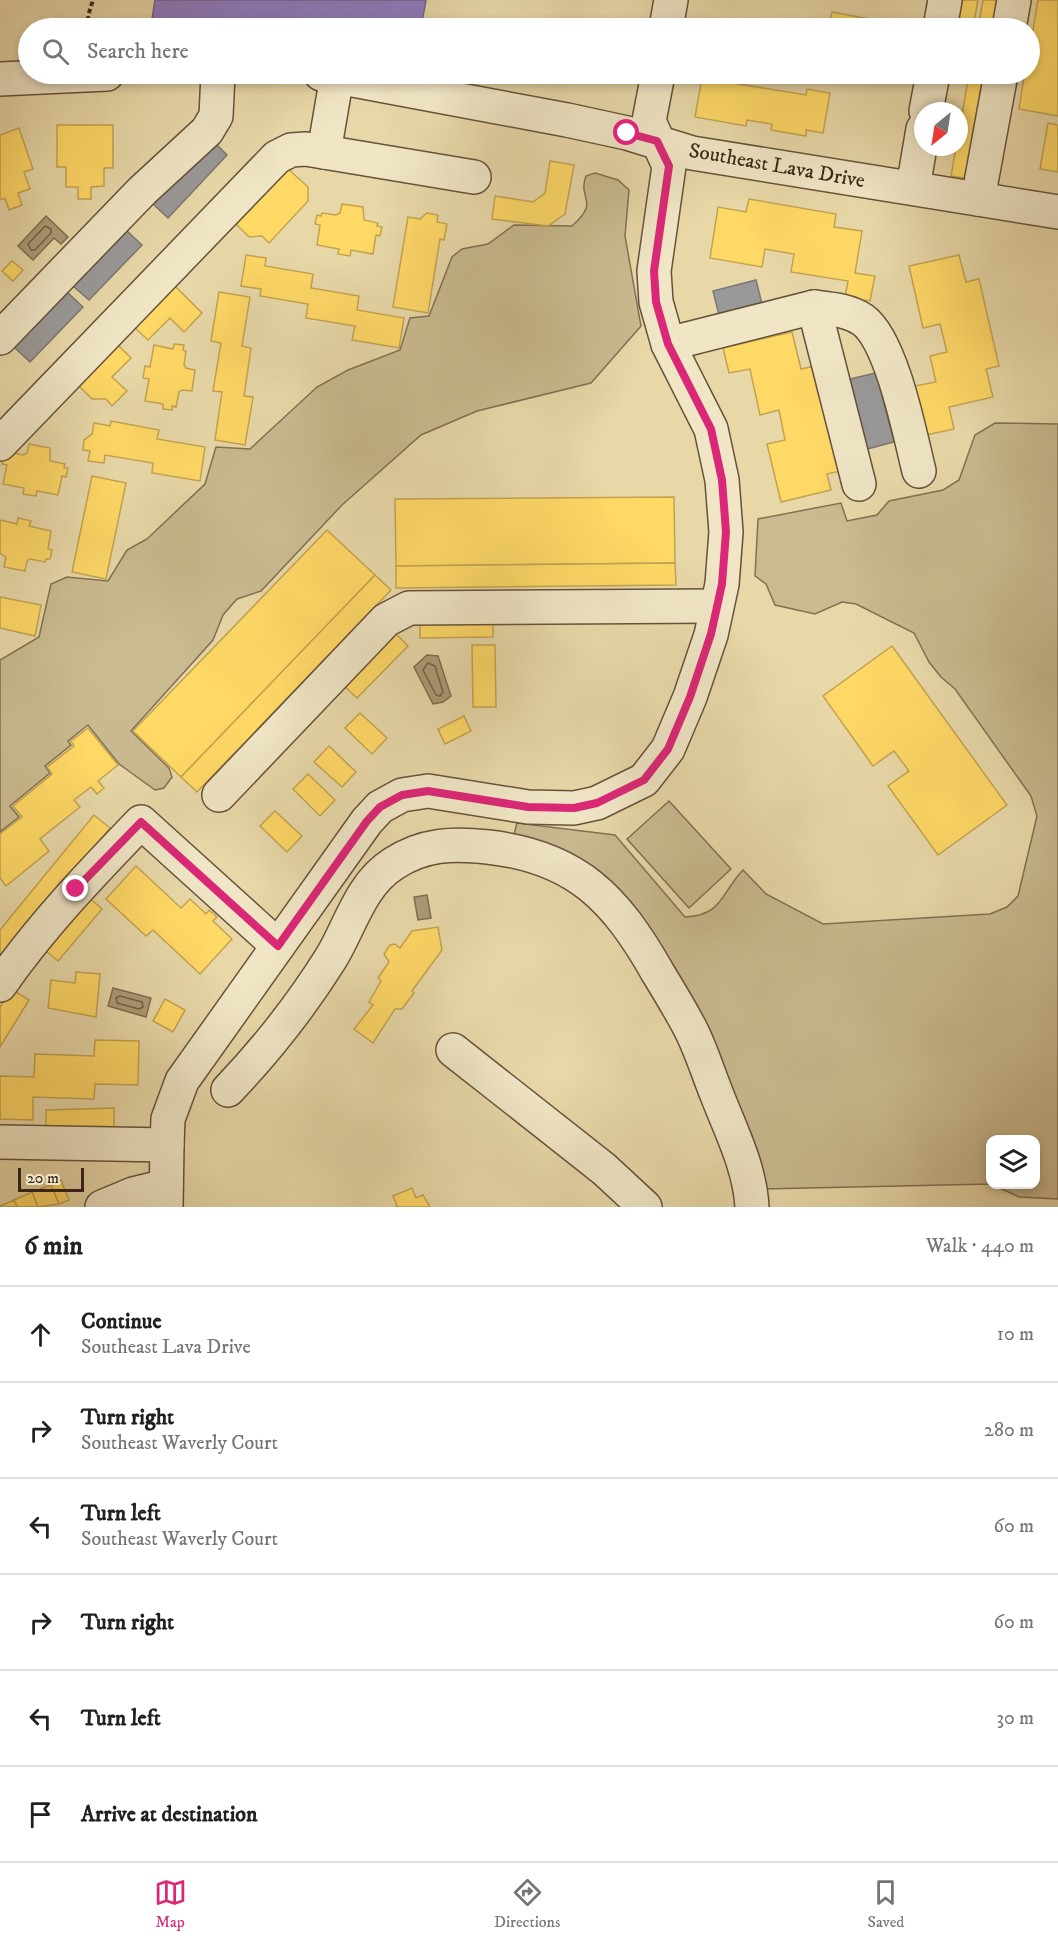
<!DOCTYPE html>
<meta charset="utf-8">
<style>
:root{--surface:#fff;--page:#f2f2f2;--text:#202124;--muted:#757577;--line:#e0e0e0;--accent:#db2777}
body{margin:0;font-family:"IM FELL DW Pica",serif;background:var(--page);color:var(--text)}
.controls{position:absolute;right:18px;bottom:18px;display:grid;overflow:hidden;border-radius:12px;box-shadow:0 3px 9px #0003}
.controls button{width:54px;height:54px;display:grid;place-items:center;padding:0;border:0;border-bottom:2px solid var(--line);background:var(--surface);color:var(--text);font:30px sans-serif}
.compass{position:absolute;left:914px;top:102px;width:54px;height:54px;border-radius:50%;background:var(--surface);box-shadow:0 3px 9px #0003;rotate:210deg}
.scale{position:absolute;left:18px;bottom:15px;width:66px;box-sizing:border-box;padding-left:6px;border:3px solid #3a2618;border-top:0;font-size:16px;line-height:21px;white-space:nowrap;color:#3a2618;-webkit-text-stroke:4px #f0e6c6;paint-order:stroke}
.stop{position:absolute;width:18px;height:18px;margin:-14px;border:4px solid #db2777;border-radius:50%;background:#fff}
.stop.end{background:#db2777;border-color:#fff;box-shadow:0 2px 6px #0008}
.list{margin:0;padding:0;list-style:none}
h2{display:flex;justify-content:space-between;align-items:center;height:78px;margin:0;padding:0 24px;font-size:26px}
h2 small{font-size:20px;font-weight:400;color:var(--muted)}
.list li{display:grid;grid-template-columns:39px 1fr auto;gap:18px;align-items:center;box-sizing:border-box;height:96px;padding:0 24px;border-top:2px solid var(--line)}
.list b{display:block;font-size:22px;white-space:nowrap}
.list p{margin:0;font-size:20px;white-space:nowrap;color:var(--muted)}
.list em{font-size:20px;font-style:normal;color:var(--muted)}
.icon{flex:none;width:33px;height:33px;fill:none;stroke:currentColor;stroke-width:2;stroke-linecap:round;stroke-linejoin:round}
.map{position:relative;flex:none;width:1058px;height:1207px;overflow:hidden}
.search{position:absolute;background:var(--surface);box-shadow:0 3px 9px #0003;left:18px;right:18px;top:18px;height:66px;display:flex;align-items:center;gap:15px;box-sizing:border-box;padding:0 21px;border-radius:33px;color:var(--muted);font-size:22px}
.sheet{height:654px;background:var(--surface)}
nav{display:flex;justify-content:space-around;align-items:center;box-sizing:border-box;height:84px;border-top:2px solid var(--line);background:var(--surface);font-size:16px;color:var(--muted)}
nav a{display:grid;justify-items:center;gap:3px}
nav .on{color:var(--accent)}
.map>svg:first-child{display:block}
</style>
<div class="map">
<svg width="1058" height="1207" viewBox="0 0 1058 1207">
<rect width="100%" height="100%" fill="#e8d8a8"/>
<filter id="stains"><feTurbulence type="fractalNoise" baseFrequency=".00333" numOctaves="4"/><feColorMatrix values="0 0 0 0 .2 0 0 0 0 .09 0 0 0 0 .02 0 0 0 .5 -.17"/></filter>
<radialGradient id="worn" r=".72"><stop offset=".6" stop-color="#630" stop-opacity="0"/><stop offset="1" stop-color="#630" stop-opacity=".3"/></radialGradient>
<g fill="#caba90" stroke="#827054" stroke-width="1.5">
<path d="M595,173L618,180L629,190L625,236L641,326L591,383L477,411L421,435L342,505L261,591L237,599L223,615L213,640L131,731L169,768L172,777L164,788L155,790L119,764L88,725L68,741L71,745L45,766L50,773L10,806L19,817L0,832V660L39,637L51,584L67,577L108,581L127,550L147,539L205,484L216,447L250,449L317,387L348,370L400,350L410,318L429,316L452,257L462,249L488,244L514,225L572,226C601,200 577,200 586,176Z"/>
<path d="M995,423L1058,424V1199L1019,1197L991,1184H1036V1140H990V1184L760,1189L659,963L512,842L517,823L615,835L685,917C723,915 720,894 743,870L766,894L823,924L990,914L1007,907L1018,896L1037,816L1031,796L955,689L941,677L929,662L914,633L856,604L842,602L815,614L775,605L766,584L755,576L758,519L841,503L847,521L877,515L889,501L943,490L959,480L975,435Z"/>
<path d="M669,801L731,869L689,908L627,839Z"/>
</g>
<g fill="#ad9b77" stroke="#7f6c51" stroke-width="1.5">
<path d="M46,216L68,237L61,244L54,238L33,260L18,246Z"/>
<path d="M427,655L438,656L451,696L443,702L433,704L414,667Z"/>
<path d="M427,895L431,918L418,920L414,897Z"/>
<path d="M113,988L151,998L146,1017L108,1006Z"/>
</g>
<g fill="#ffd966" stroke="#c4a34f" stroke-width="1.5">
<path d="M961,0H978L973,28L956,26Z"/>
<path d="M983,0H1004L999,28H978Z"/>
<path d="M1038,0H1058V116L1019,109L1024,77L1014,74H1030V48Z"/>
<path d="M832,12L897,24L896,28H828Z"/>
<path d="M969,74H990L971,179L951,176L956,147H959V132Z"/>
<path d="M702,78L806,95L807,89L830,93L823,133L806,130V136L771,130L772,124L747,120L746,126L695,117Z"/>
<path d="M1048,123L1058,125V172L1040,169Z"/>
<path d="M57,125H113V168H104V186L91,187V199H78V187H66V167H57Z"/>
<path d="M19,128L33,169L24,172L30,189L18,193L22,205L9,210L5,198L0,200V135Z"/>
<path d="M550,161L574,165L565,214L548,226L492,219L495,196L533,202L545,193Z"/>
<path d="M286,167L308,187V201L269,243L262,236L249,237L234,222Z"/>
<path d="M749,199L836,214L834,227L862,231L855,273L875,276L870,301L845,297L848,281L791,272L794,254L765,249L762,267L710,258L718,207L746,212Z"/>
<path d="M342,204L363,207L364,220L378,223L377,226L382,227L380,236L376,235L373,254L351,250L350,256L338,254L339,249L317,245L320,225L315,224L317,215L321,216L322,213L336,215L340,213Z"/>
<path d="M427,213L438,215L437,222L447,224L444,240L440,239L428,313L393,307L408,217L420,219Z"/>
<path d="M246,255L266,258L265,266L313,274L311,288L359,296L357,310L404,318L399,348L352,340L355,326L306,318L308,304L260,296L261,289L241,286Z"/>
<path d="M959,255L966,282L979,279L999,366L986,369L993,397L949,407L954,429L926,435L915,386L936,382L930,356L947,352L940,324L923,328L909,266Z"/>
<path d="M12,261L23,270L13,281L2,271Z"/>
<path d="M174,285L202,313L184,332L170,318L148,340L134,327Z"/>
<path d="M219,292L250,297L242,346L251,348L244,396L253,397L245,445L215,440L222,392L213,391L221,343L211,341Z"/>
<path d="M792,332L801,369L815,366L840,471L827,474L831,490L781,502L767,444L785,440L779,410L760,415L750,369L729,373L723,348Z"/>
<path d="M117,344L131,358L112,377L127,391L112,406L106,399H92L78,385Z"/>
<path d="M174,344L184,345L183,350L186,351L184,365L186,368L195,370L192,391L182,390L179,392L176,407L172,406V410L163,409V404L145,401L149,379L143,378L145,366L150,367L154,345L173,349Z"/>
<path d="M111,421L159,430L157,439L205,447L200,481L152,473L153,463L105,455L104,463L88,461L90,451L83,450L84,440L92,434L94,423L110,426Z"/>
<path d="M29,444L50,448V461L65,464L64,468H68L66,477L62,476L58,495L37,491L36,496L23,494L24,488L3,484L7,465L2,464L4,455L9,452L23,455L27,453Z"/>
<path d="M92,476L126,483L106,579L72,572Z"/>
<path d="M674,497L675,563L396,566L395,499Z"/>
<path d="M18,518L31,521L29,526L51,531L48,549L52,550L50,559H46L45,562L30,559L27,561L25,571L4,567L6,557L0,553V520L17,524Z"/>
<path d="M327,530L375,575L181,777L133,731Z"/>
<path d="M675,563L676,585L396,588V566Z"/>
<path d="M375,575L391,590L197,792L181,777Z"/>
<path d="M0,597L41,605L35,636L0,628Z"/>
<path d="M493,618V637L420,638V619Z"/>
<path d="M393,631L408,646L357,698L341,683Z"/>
<path d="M472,645H495L496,707H473Z"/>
<path d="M892,646L1007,805L938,855L888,786L909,771L894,751L873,766L823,696Z"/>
<path d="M360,713L387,738L372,754L345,728Z"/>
<path d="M464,716L471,731L445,744L438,729Z"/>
<path d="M88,728L118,765L98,781L104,788L97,794L91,787L74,800L80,807L40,839L49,851L6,886L0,878V834L22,817L13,806L52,774L47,767L74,746L71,741Z"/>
<path d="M329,746L356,772L342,787L314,762Z"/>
<path d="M308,774L335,800L320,816L293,789Z"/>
<path d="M275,811L302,836L287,852L260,826Z"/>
<path d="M94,815L110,828L0,965V930Z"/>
<path d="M136,866L181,908L190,899L206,914L209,910L217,917L213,921L232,939L200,974L153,930L146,936L106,899Z"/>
<path d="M86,895L102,909L58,961L41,947Z"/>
<path d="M438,927L442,950L412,991L414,993L402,1009H395L373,1043L354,1029L373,1005L369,1002L381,981L378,978L389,962L384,954L390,945L395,944L400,948L412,931Z"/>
<path d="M76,972L100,974L96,1017L48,1008L51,980L75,983Z"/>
<path d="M11,989L29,1000L0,1047V1007Z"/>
<path d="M165,999L185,1010L173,1032L153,1021Z"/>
<path d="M95,1040L139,1041L138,1085L95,1084L94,1099L33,1097V1120L0,1119V1076L34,1077L35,1054L94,1056Z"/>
<path d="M114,1108V1130L46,1131V1110Z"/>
<path d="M61,1180L69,1200L59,1204L51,1185Z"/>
<path d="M51,1185L59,1204L38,1207L32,1192Z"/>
<path d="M412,1188L416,1198L423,1195L430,1207H395L397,1206L393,1196Z"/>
<path d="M32,1192L38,1207H17L14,1200Z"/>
<path d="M14,1200L17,1207H0V1206Z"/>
</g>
<path fill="#8e7cc3" stroke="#756290" stroke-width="1.5" d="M155,0H426L421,28H172L151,25Z"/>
<g fill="#999" stroke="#7c7672" stroke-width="1.5">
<path d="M212,140L227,155L168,218L152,203Z"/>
<path d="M126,230L142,245L89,300L73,286Z"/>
<path d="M756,280L763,308L720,319L713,291Z"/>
<path d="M67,292L83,307L30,362L14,347Z"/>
<path d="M876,373L894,442L867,449L850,379Z"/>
</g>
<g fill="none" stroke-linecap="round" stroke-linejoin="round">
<g stroke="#746048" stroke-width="1.5">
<path d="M45,226L51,229V233L35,250H31L28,244Z"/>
<path d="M428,663L435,666L443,692L440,696L436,695L423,670Z"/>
<path d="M120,996L142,1002L143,1007L139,1009L117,1003L116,998Z"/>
</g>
<g stroke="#66523c" stroke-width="36">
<g id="minor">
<path d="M666,28L671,0"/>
<path d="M940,28L945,0"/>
<path d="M1009,28L1014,0"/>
<path d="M321,74L567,120L627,133L692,153L1058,212"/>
<path d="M0,79L107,74"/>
<path d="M926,111L933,74"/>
<path d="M324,152L337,76"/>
<path d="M913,188L923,129"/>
<path d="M978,199L1001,74"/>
<path d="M814,307L859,484"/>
<path d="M0,338L142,191L207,131L216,116L218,74"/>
<path d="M668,344L814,307C831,309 848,310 863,320C892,341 910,435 919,471"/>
<path d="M0,444L277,157L291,150L306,149L474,177"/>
<path d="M219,795L386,620L409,608L717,606"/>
<path d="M0,985C41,926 91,874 141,822L278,946"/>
<path d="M453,1050L604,1169L645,1207"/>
<path d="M228,1090C267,1049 301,1006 331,958C350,927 360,885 393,864C423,844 453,843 488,847C577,857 616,899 658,973C669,991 680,1009 690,1028C701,1049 708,1073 717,1095C731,1131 750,1168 752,1207"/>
<path d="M0,1142L167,1145L166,1207"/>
<path d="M167,1145L168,1119L182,1081L367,821L380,807L402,795L428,791L528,807L574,808L597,803L644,780L668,749L690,697L711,635L722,584L726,532L722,480L711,429L668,344L656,302L654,271L669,166L649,121L658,74"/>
<path d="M102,1207L133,1194L166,1186"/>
</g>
</g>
<path stroke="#3a2618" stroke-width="4" stroke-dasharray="4.5 3" stroke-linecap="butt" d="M89,28L88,16L93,0"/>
<use href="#minor" stroke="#f0e6c6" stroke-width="33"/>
</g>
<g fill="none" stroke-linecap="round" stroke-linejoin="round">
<path stroke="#db2777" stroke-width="8" d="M76,889L141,822L278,946L367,821L380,807L402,795L428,791L528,807L574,808L597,803L644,780L668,749L690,697L711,634L722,584L726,532L722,480L711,429L668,344L656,302L654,271L669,166L657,141L627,133"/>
</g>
<g text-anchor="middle" stroke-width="6" stroke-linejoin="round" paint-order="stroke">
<g font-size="21" fill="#3a2618" stroke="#f0e6c6">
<text transform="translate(777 165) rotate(10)" y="7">Southeast Lava Drive</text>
</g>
</g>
<rect width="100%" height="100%" filter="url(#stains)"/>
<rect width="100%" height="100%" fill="url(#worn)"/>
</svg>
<div class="controls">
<button><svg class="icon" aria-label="layers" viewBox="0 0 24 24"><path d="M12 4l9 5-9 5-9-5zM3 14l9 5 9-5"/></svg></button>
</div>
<svg class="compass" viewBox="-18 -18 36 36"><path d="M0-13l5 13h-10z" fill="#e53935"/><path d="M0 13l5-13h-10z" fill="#757577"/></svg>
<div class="scale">20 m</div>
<div class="stop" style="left:627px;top:133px"></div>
<div class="stop end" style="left:76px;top:889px"></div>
<div class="search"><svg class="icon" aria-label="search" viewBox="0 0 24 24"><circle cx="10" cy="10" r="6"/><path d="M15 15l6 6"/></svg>Search here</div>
</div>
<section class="sheet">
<h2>6 min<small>Walk · 440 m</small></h2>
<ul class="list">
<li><svg class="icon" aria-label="ahead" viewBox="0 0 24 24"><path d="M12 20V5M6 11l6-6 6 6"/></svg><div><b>Continue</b><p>Southeast Lava Drive</p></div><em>10 m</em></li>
<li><svg class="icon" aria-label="right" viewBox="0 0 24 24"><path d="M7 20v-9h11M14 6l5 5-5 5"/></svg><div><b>Turn right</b><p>Southeast Waverly Court</p></div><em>280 m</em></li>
<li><svg class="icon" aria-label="left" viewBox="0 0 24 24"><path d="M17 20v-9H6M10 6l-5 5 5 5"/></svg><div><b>Turn left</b><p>Southeast Waverly Court</p></div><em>60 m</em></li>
<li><svg class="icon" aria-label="right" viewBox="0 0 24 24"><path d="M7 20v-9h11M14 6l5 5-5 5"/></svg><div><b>Turn right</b></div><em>60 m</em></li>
<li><svg class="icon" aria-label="left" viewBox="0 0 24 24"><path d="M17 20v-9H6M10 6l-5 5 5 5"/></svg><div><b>Turn left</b></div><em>30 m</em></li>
<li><svg class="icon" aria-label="arrive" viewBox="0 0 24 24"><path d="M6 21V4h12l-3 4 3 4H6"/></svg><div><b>Arrive at destination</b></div></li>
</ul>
</section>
<nav>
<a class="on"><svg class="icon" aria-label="map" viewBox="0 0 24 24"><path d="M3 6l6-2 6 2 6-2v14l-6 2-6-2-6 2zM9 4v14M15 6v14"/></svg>Map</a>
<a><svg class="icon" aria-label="directions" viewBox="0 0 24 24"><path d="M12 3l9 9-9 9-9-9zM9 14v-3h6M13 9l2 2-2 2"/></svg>Directions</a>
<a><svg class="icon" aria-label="saved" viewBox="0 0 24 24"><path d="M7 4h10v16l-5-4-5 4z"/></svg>Saved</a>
</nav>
